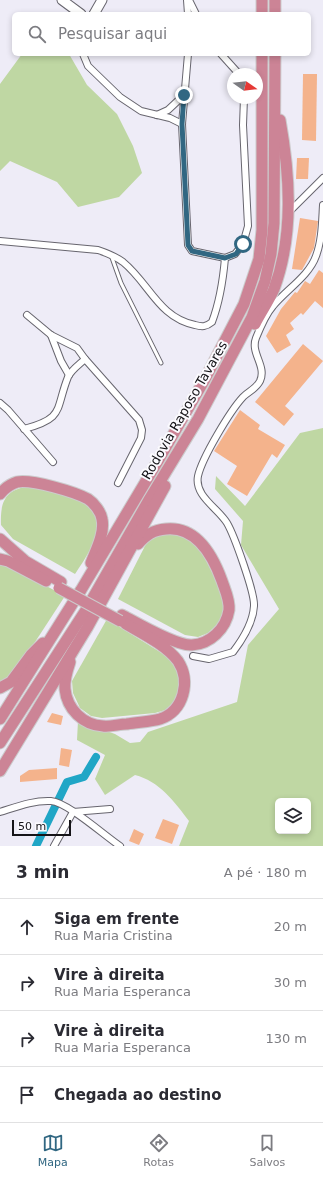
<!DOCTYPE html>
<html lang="pt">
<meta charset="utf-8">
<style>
:root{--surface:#fff;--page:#f2f2f3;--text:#2b2b33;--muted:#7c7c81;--line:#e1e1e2;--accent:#316782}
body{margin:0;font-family:"DejaVu Sans",sans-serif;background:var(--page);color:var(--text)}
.controls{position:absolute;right:12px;bottom:12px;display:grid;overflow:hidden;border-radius:6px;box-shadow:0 2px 6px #0003}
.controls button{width:36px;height:36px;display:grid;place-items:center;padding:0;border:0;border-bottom:1px solid var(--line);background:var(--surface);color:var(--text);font:20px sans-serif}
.compass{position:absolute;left:227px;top:68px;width:36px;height:36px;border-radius:50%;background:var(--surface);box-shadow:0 2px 6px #0003;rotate:104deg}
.scale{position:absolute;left:12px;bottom:10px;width:59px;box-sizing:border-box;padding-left:4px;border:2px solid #151418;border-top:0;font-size:11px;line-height:14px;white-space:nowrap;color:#151418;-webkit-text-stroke:3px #fbfafe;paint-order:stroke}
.stop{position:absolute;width:12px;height:12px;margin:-9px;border:3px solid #316782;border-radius:50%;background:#fff}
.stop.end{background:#316782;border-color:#fff;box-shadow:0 1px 4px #0008}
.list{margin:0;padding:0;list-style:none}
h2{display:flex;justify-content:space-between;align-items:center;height:52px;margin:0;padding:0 16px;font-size:17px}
h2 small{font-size:13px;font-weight:400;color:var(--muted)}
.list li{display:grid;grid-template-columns:26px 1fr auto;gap:12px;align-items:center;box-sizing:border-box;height:56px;padding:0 16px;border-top:1px solid var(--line)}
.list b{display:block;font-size:15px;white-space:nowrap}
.list p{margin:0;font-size:13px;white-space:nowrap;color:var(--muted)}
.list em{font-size:13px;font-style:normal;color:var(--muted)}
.icon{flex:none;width:22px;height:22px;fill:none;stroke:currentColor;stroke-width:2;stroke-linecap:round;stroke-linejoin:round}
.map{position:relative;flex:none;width:323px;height:846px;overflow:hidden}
.search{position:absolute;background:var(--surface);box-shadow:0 2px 6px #0003;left:12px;right:12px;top:12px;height:44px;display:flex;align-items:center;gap:10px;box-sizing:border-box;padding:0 14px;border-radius:6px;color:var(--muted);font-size:15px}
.sheet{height:276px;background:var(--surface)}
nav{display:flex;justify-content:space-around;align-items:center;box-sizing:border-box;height:56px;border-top:1px solid var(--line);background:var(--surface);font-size:11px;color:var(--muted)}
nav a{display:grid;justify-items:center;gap:2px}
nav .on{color:var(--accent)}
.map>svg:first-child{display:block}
</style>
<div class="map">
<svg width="323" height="846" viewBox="0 0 323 846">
<rect width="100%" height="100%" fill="#eeecf7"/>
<g fill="#bfd7a3" fill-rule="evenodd">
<path d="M22,54H69L87,85L117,114L133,146L142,173L119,197L78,207L57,182L10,161L0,171V84Z"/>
<path d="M323,428V846H179L189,821C174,801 159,781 135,775L105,795L95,779L105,755L77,740L78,721L115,734L130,743L140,742L148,732L237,702L248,645L279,609L241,545L243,521L215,489L216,476L245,506L300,433ZM278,801H308V831H278Z"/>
<path d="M31,486C43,489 79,497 87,503C112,521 87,556 75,574L13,539L1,525C0,500 6,489 31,486Z"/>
<path d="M160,534H185L197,543L223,594L225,608L221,621L208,633L198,637L185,635L118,599L147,542Z"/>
<path d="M0,563L7,565L65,596L9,682L0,684Z"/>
<path d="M107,619L176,662L181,694L169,709L155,713L102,718L91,716L80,708L73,693L72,681Z"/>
</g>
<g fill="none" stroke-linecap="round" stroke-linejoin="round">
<path stroke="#20a6c6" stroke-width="8" d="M36,846L67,782L84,777L96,757"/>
</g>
<g fill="#f4b38c">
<path d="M303,74H317L316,141L302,140Z"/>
<path d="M297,158H309L308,179H296Z"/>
<path d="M300,218L318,221L314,248L302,270L292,269Z"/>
<path d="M319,270L323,273V308L315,301L303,315L301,313L290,323L294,329L286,335L291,345L277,353L266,336L281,309L295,292L297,293L305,281L310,284Z"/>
<path d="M303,344L323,361L285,406L294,414L284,426L255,402Z"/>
<path d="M240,410L260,425L258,429L285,445L277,458L272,454L247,496L227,484L237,466L214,451Z"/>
<path d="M52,713L63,716L61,725L47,722Z"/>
<path d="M61,748L72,750L69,767L59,765Z"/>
<path d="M57,768V779L20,782V776L29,770Z"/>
<path d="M163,819L179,825L172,844L155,838Z"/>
<path d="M134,829L144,834L139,845L129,841Z"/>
</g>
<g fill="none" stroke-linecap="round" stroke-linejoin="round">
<g stroke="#67656e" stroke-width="5">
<path id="lane" d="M111,255L121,283L161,363"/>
</g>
<g stroke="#67656e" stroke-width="8">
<g id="street">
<path d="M187,0L188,14"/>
<path d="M189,0L196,14"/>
<path d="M83,54L88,66L120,97L141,111L170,118L182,124"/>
<path d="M188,54L182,124L188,245L192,251L225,258"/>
<path d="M221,54L239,74"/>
<path d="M157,115L168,110L184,95"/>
<path d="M289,212L323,178"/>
<path d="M0,241L98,250C107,253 115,256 123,262C149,283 159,318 195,325C202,327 206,327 212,322C220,301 223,281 225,258"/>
<path d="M225,258L235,254L243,244L248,226L243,125L244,98"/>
<path d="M51,335L61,361L69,375"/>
<path d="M85,359L139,420L142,430L141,438L118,483"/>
<path d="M0,403L8,410L53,462"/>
<path d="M24,429C65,418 55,410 68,377C71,370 80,364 85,359L77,348L51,335L27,315"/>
<path d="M193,656L209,659L233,652C243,639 253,623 254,606C255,593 234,535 227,523C218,508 194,496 198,476C202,458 230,411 243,397C249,391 256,389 260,381C267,366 250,353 256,338C260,328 266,314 273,306C286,290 309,276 316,256C322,240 322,222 323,205"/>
<path d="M0,812C16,807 34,800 51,801C67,802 105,836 120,846"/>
<path d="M54,846L73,812L110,809"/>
</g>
</g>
<g stroke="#67656e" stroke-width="11">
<g id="secondary">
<path d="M62,0L81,14"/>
<path d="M94,14L102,0"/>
</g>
</g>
<g stroke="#cccbcc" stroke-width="13">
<g id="highway">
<path d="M262,14V0"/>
<path d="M275,14V0"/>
<path d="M255,324C261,312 269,301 274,289C294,235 290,175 280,120"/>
<path d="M0,494C4,489 11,484 17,482C32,479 75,492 88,499C94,503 101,512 102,519C105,533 96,550 91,563"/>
<path d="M0,539L25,561L61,582"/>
<path d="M0,559L8,561L46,581"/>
<path d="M122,615C137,623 176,646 192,645C210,644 226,629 229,610C230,600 225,590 222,581C213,556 197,526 166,529C153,530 146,535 138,544"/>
<path d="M70,662C67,671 64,681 65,689C67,709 83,725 103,726C111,727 119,724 127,724C138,722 150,722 160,719C184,711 191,681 178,661C166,645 143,634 126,624"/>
<path d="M0,688L11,682L31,655L43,643"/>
<path d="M0,719L81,590L158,461L205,379L244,304L259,259L262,230V54"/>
<path d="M0,743L86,610L150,498L198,419L252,317L265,281L271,254L274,223L275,54"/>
<path d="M0,771L87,628L165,486"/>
</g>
</g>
<use href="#lane" stroke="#fff" stroke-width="3"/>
<use href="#street" stroke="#fff" stroke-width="6"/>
<use href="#secondary" stroke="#fff" stroke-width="9"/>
<use href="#highway" stroke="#cc8496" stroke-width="11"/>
<g stroke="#cccbcc" stroke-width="13" stroke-linecap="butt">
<path id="highway-bridge" d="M59,588L120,621"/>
</g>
<use href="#highway-bridge" stroke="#cc8496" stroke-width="11"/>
</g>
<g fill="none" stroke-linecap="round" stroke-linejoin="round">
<path stroke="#316782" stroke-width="5" d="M184,95L182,124L188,245L192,251L225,258L236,254L243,244"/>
</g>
<g text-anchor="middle" stroke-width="4" stroke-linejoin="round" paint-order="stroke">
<g font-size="13" fill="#151418" stroke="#fbfafe">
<text transform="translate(184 410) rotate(-60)" y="5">Rodovia Raposo Tavares</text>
</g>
</g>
</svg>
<div class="controls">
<button><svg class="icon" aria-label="layers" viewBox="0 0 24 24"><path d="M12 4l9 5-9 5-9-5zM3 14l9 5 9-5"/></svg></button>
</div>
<svg class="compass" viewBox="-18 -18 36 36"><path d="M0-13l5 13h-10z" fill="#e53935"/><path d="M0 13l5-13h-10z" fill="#7c7c81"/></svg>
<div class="scale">50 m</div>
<div class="stop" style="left:243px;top:244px"></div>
<div class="stop end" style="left:184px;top:95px"></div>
<div class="search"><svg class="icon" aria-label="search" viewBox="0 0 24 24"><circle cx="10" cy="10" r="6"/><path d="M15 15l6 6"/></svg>Pesquisar aqui</div>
</div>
<section class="sheet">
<h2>3 min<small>A pé · 180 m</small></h2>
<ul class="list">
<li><svg class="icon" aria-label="ahead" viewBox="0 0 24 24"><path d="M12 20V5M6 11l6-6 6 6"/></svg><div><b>Siga em frente</b><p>Rua Maria Cristina</p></div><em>20 m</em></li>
<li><svg class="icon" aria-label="right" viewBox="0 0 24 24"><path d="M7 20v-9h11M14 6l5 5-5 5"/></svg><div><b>Vire à direita</b><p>Rua Maria Esperanca</p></div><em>30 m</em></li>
<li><svg class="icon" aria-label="right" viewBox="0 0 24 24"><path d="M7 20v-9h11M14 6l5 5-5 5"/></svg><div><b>Vire à direita</b><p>Rua Maria Esperanca</p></div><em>130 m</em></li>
<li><svg class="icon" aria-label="arrive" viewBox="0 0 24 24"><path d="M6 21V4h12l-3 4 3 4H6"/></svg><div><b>Chegada ao destino</b></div></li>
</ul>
</section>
<nav>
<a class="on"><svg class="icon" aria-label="map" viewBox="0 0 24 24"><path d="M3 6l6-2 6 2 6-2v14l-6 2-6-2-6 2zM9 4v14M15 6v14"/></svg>Mapa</a>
<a><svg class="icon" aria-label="directions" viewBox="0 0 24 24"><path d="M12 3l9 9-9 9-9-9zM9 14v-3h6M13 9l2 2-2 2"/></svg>Rotas</a>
<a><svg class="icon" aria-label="saved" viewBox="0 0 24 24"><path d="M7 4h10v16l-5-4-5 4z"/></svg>Salvos</a>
</nav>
